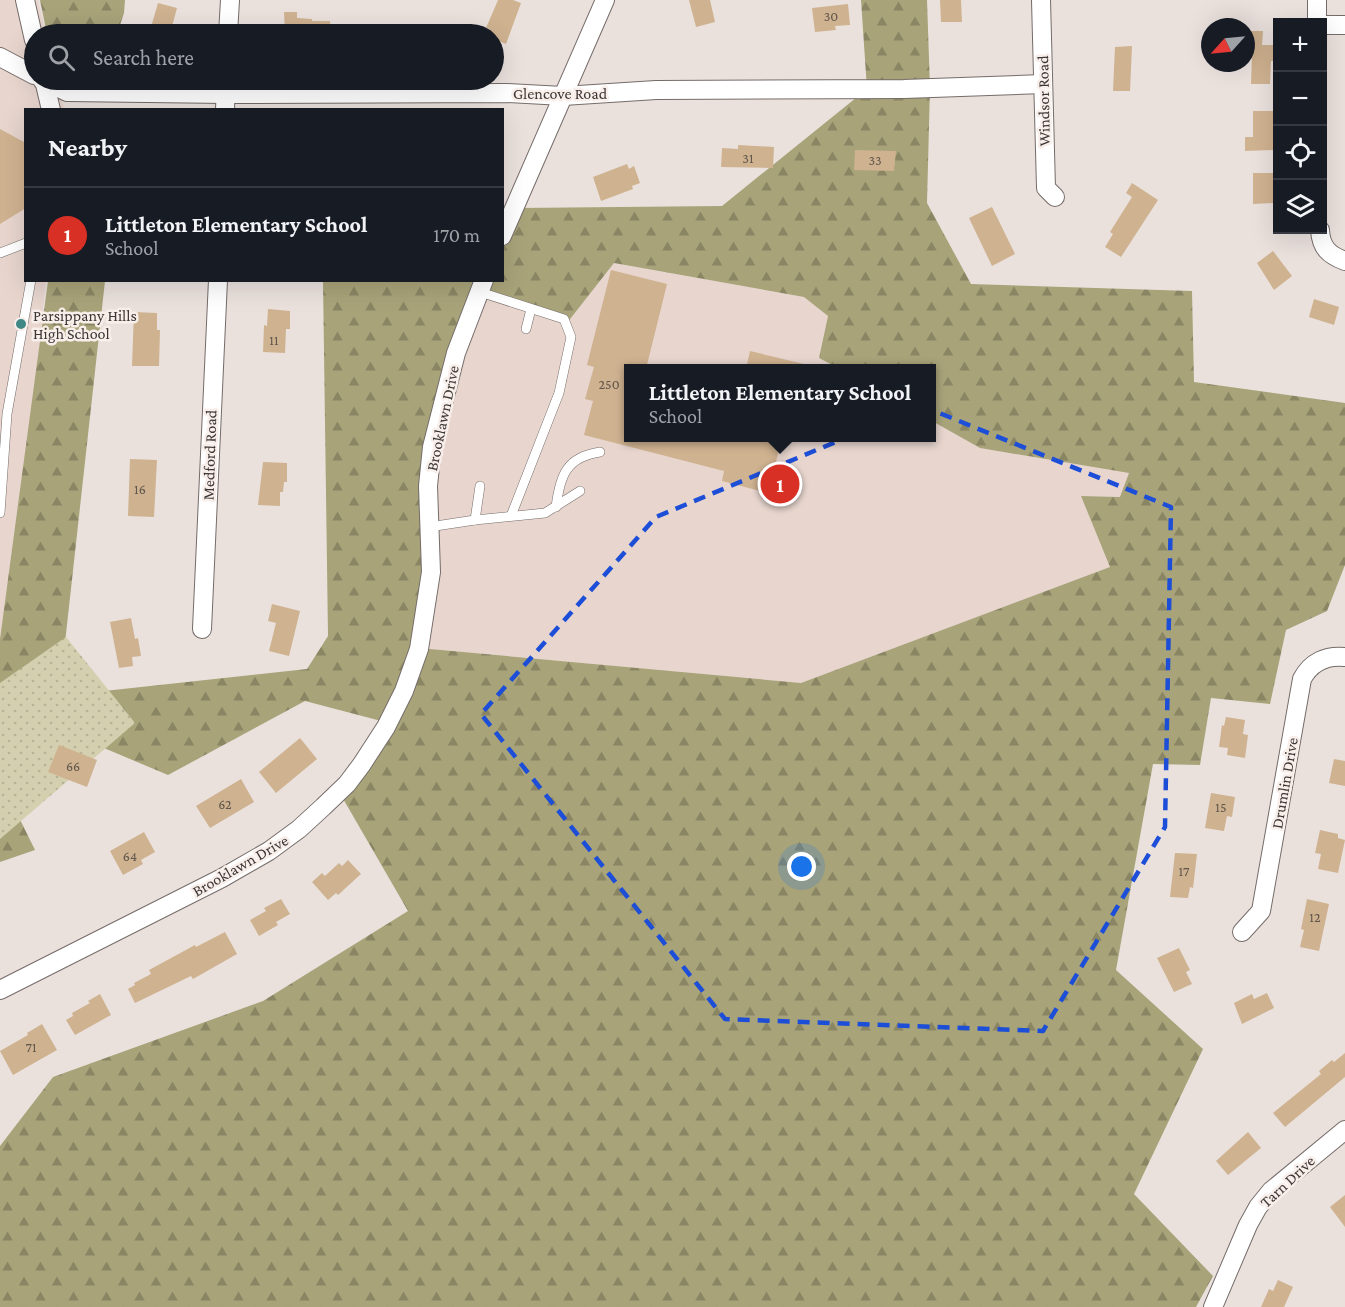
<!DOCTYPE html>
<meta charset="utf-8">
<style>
:root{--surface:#171b24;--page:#20242c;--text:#f1f3f6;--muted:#9ea1a6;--line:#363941;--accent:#d93025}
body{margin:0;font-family:"Crimson Pro",serif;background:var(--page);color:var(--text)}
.controls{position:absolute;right:18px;top:18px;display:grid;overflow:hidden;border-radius:0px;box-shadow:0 6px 24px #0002}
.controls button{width:54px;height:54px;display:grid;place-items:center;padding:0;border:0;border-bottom:2px solid var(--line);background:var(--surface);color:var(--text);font:30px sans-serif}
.compass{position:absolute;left:1201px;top:18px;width:54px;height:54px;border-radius:50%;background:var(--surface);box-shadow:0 6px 24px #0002;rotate:243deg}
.you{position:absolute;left:802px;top:867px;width:21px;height:21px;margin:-15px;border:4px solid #fff;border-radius:50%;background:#1a73e8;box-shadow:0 0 0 9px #1a73e833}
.badge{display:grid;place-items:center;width:39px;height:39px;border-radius:50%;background:var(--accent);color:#fff;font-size:20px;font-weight:700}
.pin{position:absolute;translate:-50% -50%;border:3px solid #fff;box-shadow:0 2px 6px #0006}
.popup{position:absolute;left:624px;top:364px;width:312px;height:78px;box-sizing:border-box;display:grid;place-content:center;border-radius:0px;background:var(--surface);filter:drop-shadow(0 2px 4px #0005);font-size:20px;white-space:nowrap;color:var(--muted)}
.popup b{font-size:22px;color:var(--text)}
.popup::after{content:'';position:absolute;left:50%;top:100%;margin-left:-12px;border:12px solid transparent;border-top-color:var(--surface)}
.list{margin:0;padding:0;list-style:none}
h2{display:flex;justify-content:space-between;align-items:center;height:78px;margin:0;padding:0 24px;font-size:26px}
h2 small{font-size:20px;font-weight:400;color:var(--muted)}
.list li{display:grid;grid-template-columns:39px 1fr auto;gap:18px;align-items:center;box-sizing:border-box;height:96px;padding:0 24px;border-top:2px solid var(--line)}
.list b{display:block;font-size:22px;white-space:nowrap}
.list p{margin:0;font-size:20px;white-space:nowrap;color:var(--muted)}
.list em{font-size:20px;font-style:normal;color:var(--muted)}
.icon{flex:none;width:33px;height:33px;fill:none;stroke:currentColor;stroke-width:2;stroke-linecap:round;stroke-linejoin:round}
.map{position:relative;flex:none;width:1345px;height:1307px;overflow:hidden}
.search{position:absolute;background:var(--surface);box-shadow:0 6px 24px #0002;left:24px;top:24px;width:480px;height:66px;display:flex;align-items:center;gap:15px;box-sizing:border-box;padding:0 21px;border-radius:33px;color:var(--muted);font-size:22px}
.panel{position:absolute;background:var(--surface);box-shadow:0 6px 24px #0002;left:24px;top:108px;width:480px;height:174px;border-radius:0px}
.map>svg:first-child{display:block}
</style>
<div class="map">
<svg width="1345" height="1307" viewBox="0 0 1345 1307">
<defs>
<pattern id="forest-firs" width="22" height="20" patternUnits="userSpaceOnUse" patternTransform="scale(1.5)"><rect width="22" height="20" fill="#a8a379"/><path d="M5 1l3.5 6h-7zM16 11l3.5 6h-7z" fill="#8a8664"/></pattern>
<pattern id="park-dots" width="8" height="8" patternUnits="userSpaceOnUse" patternTransform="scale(1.5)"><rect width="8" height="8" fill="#d4d0af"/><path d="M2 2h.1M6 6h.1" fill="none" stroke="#b7b397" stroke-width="1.8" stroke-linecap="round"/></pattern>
</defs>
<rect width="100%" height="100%" fill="#eae1dd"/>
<g fill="#e7d5ce">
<path d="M0,0H38L46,34H34V80H57L64,108L26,110V280L46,281L37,367L0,639Z"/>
<path d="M614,263L804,297L828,316L819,358L838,368H628V438H932V421L980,448L1129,473L1121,497L1081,496L1110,567L801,683L419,648L437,415L482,294L567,323Z"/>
</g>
<g fill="url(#forest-firs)" fill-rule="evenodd">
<path d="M40,0H125L124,13L117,34H47Z"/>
<path d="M861,0H927L930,88L927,203L971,284L1192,291L1194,382L1345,403V565L1327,611L1286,630L1270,704L1211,698L1200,765L1153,764L1116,970L1203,1049L1134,1194L1213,1276L1196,1307H0V1146L53,1077L263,1001L408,911L338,790L385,722L305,701L168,775L28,716L0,766V639L48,281H105L62,670L95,692L307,669L328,636L323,281L502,280L503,227L516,208L722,206L867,89ZM614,263L804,297L828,316L819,358L838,368H932V421L980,448L1129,473L1120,497L1081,496L1110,567L801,683L419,648L437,415L482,294L567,323Z"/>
<path d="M0,779L35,850L0,862Z"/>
</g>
<path fill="url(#park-dots)" d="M66,637L135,723L0,839V683Z"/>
<g fill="#cfb290">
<path d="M498,0H513L521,3L506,44L494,39V34H488L490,29L486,28Z"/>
<path d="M689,0H710L715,22L696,27Z"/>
<path d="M940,0H961L962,22H941Z"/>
<path d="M158,3L177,8L170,34H149Z"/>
<path d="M848,4L850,25L835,26L836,30L815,32L812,8Z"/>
<path d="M284,12H297V18L312,19V21H330L331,34H285Z"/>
<path d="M1246,31H1263L1262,45H1274V61H1271L1270,84H1251L1252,55H1246Z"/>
<path d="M1132,46L1130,91H1113L1115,47Z"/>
<path d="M1253,111H1274V150L1245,151V137H1253Z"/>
<path d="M0,129L24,142L26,183V208L0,224Z"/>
<path d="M738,145L774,147L773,168L721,167L722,148L738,149Z"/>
<path d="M855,150L896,151L894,171L854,170Z"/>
<path d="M627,164L629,169L634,166L640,183L632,186L633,189L601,201L593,177Z"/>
<path d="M1253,173H1273V203L1253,204Z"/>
<path d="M1132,183L1158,200L1121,257L1105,247L1113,234L1110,232L1132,197L1126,193Z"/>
<path d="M992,207L1015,254L992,266L969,218Z"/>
<path d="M1273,251L1292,276L1274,290L1257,263Z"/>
<path d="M611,270L667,284L646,369H628V438H782L768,493L722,481L724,471L584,435L593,401L585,399L594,367L587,365Z"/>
<path d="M1314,299L1339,307L1334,325L1309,317Z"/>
<path d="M268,309L290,311V329H286L285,353L263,352L264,325L267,326Z"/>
<path d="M134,312L157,313V330H160L159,366H132Z"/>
<path d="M750,351L804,364L803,369H746Z"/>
<path d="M130,459L157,460L154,517L128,516Z"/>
<path d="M263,462L287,463V482H284L283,492H280V506L258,505Z"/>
<path d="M272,604L300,611L289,656L269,651L276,623L268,621Z"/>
<path d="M131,618L135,639L138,638L141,656L132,657L133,666L119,668L110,622Z"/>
<path d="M1226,717L1245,720L1243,734L1248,735L1245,758L1227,755L1228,748L1219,747L1222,725L1224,726Z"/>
<path d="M300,738L317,759L276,793L259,772Z"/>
<path d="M59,745L97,760L87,787L48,772Z"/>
<path d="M1334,759L1345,761V786L1329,783Z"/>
<path d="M241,779L254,802L210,828L196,806Z"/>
<path d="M1211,793L1235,797L1232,817L1227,816L1224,831L1205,828Z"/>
<path d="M1320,830L1338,834V838L1345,840L1338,873L1318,869L1321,854L1315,853Z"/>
<path d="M144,832L155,852L141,860L143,864L123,875L110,851Z"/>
<path d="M1175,853L1197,854L1193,888L1190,887L1188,898L1170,897Z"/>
<path d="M348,860L361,874L338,895L336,893L328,900L312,882L322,873L325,876L339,863L342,866Z"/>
<path d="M281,899L290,914L276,922L278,925L259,936L250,920L266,911L264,908Z"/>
<path d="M1307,899L1329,904L1319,951L1300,947L1304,930L1301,929Z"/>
<path d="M225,932L237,954L193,979L191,976L135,1003L128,989L135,985L134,983L151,974L149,970L195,945L196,947Z"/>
<path d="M1179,948L1190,970L1186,972L1192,984L1174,992L1157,958Z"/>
<path d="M1267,993L1274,1008L1242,1024L1234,1003L1252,994L1254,999Z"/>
<path d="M100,994L111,1015L75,1035L66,1020L73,1016L72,1013L90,1003L88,1001Z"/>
<path d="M42,1024L57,1050L13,1075L0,1051L28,1035L27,1033Z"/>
<path d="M1345,1053V1077L1285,1127L1273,1113L1321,1074L1319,1071L1332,1060L1334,1062Z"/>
<path d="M1248,1132L1261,1148L1228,1175L1216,1161Z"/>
<path d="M1345,1195V1227L1330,1207Z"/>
<path d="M1278,1280L1293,1287L1284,1307H1261L1269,1289L1273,1291Z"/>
</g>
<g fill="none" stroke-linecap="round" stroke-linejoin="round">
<g stroke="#756c69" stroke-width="10">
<g id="service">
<path d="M0,253L26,243"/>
<path d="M480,292L564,319L571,337L559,393L511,516"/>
<path d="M526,329L531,309"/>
<path d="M556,507C560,476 566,457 600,452"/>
<path d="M0,513L7,414L31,280"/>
<path d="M475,520L480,486"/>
<path d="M429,527L475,520L545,513L580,491"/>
</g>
</g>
<g stroke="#756c69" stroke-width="20">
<g id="minor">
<path d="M25,0L34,40"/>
<path d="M1041,0L1046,188L1055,197"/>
<path d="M1317,0V22"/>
<path d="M1322,25H1345"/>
<path d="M228,34L230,0"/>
<path d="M0,57L34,75"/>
<path d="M42,80L67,92L226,94L507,93L563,96L656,90L904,89L1043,84"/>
<path d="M44,80L51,110"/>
<path d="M225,110L226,80"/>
<path d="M1320,230C1321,248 1329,255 1345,261"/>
<path d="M502,236L605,0"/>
<path d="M202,629L218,280"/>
<path d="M1242,932L1261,911L1302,679C1311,662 1326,655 1345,657"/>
<path d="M0,990L222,878L269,851L299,829L323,807L347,784L362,764L386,727L404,691L419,649L431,572L428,486L432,447L456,353L484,280"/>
<path d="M1213,1307L1248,1225L1258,1207L1271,1191L1345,1130"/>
</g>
</g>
<use href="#service" stroke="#fff" stroke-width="9"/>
<use href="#minor" stroke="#fff" stroke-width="18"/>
</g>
<path fill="none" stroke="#1d4ed8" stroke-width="4.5" stroke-dasharray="12 8" stroke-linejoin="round" d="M922,406L1171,507L1165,827L1043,1031L725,1019L481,714L656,517Z"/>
<circle fill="#408885" stroke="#f8eeea" stroke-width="2" cx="21" cy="324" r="6"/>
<g text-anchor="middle" stroke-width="5" stroke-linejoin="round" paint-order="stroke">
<g font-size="14" fill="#60564c">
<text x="831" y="21">30</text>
<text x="748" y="163">31</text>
<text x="875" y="165">33</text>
<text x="274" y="345">11</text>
<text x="609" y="389">250</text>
<text x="140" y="494">16</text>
<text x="73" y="771">66</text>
<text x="225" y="809">62</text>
<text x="1221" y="812">15</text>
<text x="130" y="861">64</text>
<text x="1184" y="876">17</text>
<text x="1315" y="922">12</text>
<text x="31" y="1052">71</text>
</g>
<g font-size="16" fill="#3b3735" stroke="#f8eeea">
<text x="560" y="99">Glencove Road</text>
<text transform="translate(1043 101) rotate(-91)" y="6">Windsor Road</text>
<text transform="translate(442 418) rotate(-78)" y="6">Brooklawn Drive</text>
<text transform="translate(209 455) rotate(-88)" y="6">Medford Road</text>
<text transform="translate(1284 783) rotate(-80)" y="6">Drumlin Drive</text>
<text transform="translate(240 865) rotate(-30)" y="6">Brooklawn Drive</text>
<text transform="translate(1287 1181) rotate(-43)" y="6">Tarn Drive</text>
</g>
<g font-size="16" fill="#3b3735" stroke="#f8eeea" text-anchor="start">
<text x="33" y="321">Parsippany Hills<tspan x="33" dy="18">High School</tspan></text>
</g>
</g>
</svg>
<div class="controls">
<button>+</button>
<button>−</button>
<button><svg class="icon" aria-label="locate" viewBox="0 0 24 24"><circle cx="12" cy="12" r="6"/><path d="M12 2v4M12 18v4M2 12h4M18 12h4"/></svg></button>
<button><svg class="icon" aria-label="layers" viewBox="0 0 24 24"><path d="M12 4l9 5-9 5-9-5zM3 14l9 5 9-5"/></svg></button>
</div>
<svg class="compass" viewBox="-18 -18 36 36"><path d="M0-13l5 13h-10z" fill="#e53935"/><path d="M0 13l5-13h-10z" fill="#9ea1a6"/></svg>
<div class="you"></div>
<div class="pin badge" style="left:780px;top:484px">1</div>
<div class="popup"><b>Littleton Elementary School</b>School</div>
<div class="search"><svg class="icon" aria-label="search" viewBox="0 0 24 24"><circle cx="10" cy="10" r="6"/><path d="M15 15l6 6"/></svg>Search here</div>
<section class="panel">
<h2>Nearby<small></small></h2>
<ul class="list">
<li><span class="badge">1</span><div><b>Littleton Elementary School</b><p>School</p></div><em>170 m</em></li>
</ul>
</section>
</div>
